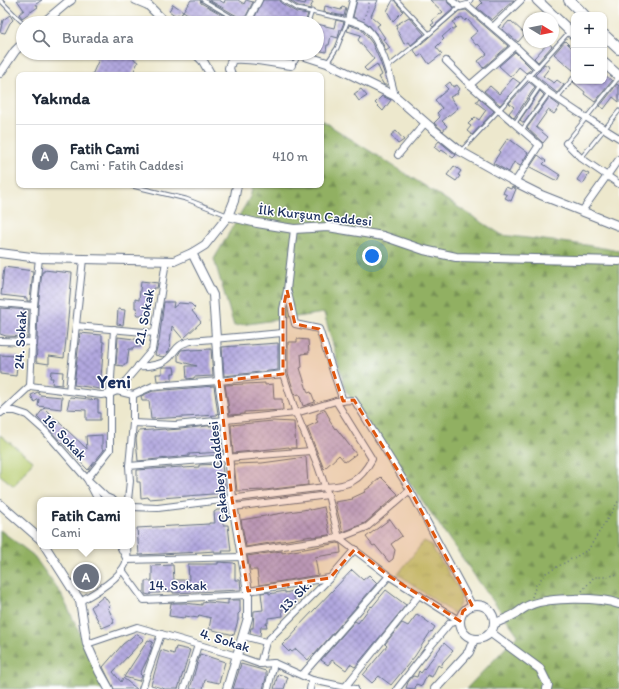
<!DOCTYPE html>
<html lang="tr">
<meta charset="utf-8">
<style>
:root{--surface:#fff;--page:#f2f2f3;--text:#1f2937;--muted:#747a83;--line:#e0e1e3;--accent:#1a73e8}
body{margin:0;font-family:Itim,sans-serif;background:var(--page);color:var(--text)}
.controls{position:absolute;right:12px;top:12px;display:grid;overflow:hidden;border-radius:8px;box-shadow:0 1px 3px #0004}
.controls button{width:36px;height:36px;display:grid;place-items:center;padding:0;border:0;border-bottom:1px solid var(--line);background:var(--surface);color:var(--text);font:20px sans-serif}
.compass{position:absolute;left:523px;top:12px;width:36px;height:36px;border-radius:50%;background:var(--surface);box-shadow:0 1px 3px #0004;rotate:100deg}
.you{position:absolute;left:372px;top:256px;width:14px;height:14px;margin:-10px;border:3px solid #fff;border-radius:50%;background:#1a73e8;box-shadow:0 0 0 6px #1a73e833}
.badge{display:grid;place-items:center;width:26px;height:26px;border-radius:50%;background:var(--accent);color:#fff;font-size:13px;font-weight:700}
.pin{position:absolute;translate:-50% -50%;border:2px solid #fff;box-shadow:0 1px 4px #0006}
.popup{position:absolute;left:37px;top:497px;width:98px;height:52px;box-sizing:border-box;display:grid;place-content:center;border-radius:8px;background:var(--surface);filter:drop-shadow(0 1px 3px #0005);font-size:13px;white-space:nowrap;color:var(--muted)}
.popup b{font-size:15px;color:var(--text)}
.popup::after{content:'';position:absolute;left:50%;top:100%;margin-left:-8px;border:8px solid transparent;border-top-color:var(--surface)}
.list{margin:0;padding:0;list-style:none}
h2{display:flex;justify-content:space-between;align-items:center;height:52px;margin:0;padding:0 16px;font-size:17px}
h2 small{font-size:13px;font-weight:400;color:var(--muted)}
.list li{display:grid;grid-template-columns:26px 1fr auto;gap:12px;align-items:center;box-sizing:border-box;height:64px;padding:0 16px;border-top:1px solid var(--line)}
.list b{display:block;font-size:15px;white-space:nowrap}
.list p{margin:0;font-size:13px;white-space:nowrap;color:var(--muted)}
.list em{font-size:13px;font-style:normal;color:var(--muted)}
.icon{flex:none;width:22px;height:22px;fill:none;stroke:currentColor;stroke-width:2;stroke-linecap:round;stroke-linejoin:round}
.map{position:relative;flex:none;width:619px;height:689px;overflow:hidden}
.search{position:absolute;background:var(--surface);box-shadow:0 1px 3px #0004;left:16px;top:16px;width:308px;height:44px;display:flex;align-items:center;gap:10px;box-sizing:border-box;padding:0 14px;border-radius:22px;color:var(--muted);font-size:15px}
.panel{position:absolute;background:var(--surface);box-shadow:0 1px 3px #0004;left:16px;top:72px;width:308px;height:116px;border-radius:8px}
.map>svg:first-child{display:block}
</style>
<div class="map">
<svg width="619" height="689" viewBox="0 0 619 689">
<defs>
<pattern id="grass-tufts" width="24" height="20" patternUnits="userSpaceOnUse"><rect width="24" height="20" fill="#b7cc70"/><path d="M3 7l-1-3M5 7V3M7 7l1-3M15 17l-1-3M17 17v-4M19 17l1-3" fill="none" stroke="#94a65f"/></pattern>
<pattern id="forest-firs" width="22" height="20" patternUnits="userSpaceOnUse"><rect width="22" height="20" fill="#91b062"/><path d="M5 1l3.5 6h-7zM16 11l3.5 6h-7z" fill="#769054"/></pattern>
<pattern id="building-cross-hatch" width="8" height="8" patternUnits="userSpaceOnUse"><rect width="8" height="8" fill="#b2a8df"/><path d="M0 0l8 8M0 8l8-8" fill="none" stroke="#9089b8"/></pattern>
</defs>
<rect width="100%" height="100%" fill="#fff"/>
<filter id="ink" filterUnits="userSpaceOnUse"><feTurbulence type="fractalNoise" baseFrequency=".025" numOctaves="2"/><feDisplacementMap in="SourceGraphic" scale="8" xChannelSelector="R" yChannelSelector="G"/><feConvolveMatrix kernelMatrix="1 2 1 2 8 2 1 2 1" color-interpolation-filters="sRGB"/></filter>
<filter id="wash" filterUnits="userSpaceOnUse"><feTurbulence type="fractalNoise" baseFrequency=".012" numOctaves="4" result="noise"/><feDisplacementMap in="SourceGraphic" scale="16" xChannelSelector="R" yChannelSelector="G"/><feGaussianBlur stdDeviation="0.9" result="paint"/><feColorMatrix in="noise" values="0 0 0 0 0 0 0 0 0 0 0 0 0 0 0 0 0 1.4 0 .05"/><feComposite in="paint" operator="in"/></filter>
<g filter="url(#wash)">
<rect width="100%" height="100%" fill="#ede8cd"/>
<path fill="url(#grass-tufts)" stroke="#697e67" d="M424,541L430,544L458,588C463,599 461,604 454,614L398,574Z"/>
<g fill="url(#forest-firs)" stroke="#567060">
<path d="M321,120L502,235L586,245L619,251V689H466L518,635L477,579L346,391L324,313L234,326L214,259L250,197L253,185H321Z"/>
<path d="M0,530L33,555L61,594L107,689H0Z"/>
</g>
<path fill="#b7cc70" stroke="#697e67" d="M0,435L33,461L14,486L0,475Z"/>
<g id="blocks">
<g fill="url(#building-cross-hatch)">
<path d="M17,0H42L36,4L38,7L22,18L19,14L24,10Z"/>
<path d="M191,0H200L201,3L237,23H193L196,19L183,11Z"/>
<path d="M209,0H219L224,3L225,0H238L244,4L246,0L253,2L244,20Z"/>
<path d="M263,0H280L281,3L296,12L308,14L305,23H252Z"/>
<path d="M289,0L305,4L306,1L313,2L310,9L298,6Z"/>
<path d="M357,0H378L371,16L380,24L377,26L385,38L383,39L390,48L386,51L380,38L368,24L353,17Z"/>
<path d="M393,0H394L403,11L393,21L387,11Z"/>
<path d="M430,0H447L448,3L454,8L433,27L431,25L434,23L432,20L443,12Z"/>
<path d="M479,0H514L492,20L477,8L482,3Z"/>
<path d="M173,4L183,11L180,16L178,14L176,16L169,11Z"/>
<path d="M325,6L341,10L342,7L346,8L344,16L324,12Z"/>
<path d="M466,10L508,46L483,68L478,61L487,54L478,44L476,45L470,38L478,31L467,19L465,21L462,17L453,22L456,27L452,30L451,29L442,37L444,39L436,47L442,54L429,64L422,54L418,57L414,50L459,11Z"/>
<path d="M10,15L13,20L10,23L5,33L0,32L3,20Z"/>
<path d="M409,17L424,34L411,45L409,42L404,44L396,28L397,27L396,25Z"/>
<path d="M336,20L344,22L341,30L340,29L338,38L331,36L329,45H327L326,52L317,50V24L334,28Z"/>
<path d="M509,21L510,22L511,21L524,33L523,34L524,35L518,42L502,29Z"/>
<path d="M349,25L361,29L372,43L380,61L388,85H384L379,77L382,75L377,64L367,71L364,68L374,59L358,40L361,35L347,31Z"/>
<path d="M565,41L574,50V71L554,54Z"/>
<path d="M548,43L552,46L538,62L534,58Z"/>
<path d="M515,52L532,69L526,73L519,67L511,77L499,66Z"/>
<path d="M85,53H124L133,57L135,60L138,62L132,75H92L99,59Z"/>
<path d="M544,64L550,67L543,76L554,83L557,80L564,85L557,93L535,75L540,70Z"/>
<path d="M604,74L612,81L595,102L584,94L585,92L573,82L575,81H604Z"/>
<path d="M513,78L520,83L500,105L484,91L490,86L499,94Z"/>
<path d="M450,82L453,87L457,85L460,89L457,91L458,93L450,97L458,108L442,121L447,126L443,131L434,123L440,117L437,113L442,108L435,100L448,89L445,86Z"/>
<path d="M529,82L535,87L514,118L509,113L514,107L509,103Z"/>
<path d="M617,84L619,86V102L613,97L604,109L600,106Z"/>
<path d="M361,89L367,96L359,101L354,94Z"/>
<path d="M540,91L544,95L524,123L520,120Z"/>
<path d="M382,96L391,100L383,111L375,103Z"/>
<path d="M479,98L494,111L472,135L467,131L471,126L468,124L475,117L479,120L486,110L476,102Z"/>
<path d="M549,98L560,106L554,114L548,110L536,127L548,137L543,143L527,128Z"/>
<path d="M396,131L404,140L398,144L391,135Z"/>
<path d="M508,138L528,153L520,166L514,162L509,172L493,163L500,152L499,151Z"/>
<path d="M439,141L456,155L453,158L442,150L440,152L434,147Z"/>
<path d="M538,155L546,161L543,164L560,175L557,181L530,167Z"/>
<path d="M454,166L461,171L458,175L460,176L456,181L447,175Z"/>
<path d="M583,171L589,174L583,184L577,180Z"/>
<path d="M506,187L511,189L512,187L516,189L511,201L505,198L507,195L503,193Z"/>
<path d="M4,267L33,271L30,301H27V298L1,295Z"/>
<path d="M44,270L72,273L67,330L64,358L49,356V364L36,362L38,338H37L38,306L42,272H44Z"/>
<path d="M141,281L158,283L157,288H153V290H150L149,310L147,309V314L144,315H136L137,308H135V299L139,300Z"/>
<path d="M164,302H174L173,308L179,303L191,304L195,308L192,311L201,322L183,339L172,326L169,351L163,357L155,355L159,341Z"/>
<path d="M0,308L29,310L28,337L6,336L0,334Z"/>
<path d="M118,309L125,310L123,325L117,324Z"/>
<path d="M80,333L102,335V342H104L100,389L74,385Z"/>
<path d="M118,337L142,340L141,347H133V349H129L127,364H124V366L116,365Z"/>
<path d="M297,339L308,340L309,353L301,354L302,367L300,368L308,393L311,392L315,402L303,406L299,394L295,395L288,373V342H297Z"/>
<path d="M278,343V370L224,376L222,347Z"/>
<path d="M191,349V350L211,349L213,376L194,377V378L187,379L186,366H197L178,361V355L181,350Z"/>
<path d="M0,355L18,356L16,376L0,374Z"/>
<path d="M162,367H174L175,373H172V380L157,381L156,374H162Z"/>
<path d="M51,371L63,372L62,385L52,384L53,378H50Z"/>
<path d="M265,383V385L273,384L274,399H282L283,410L244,412V414L230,415L225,385Z"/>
<path d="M214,386L218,414L217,415L151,419L149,401H142L141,396L153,391Z"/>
<path d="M38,392L40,395L62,397L61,409L38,406L39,399L34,402L31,395Z"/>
<path d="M70,397L98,400V413H100V420H86V410L67,409Z"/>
<path d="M44,408L87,449L86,436L102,435V449L104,450L88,470L37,417Z"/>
<path d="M325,410L330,419L329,420L335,429L336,428L356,454L345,462L339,455L324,469L307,427L318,422L316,419H317V414Z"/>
<path d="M273,421L294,422L296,448H289V447L233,453L231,425Z"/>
<path d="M207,426H220L222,452L189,454V456L138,461L136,439L138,431L165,429L166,430L181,429Z"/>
<path d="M306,457L308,485L265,490L237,491L234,464L262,463Z"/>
<path d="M222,464L225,493L149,499L148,497L141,498L140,482H137V470L182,467L183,468L199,467V465Z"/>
<path d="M381,477L398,494L365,523L343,532L335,502L353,499L352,498L365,492L364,491L370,487Z"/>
<path d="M324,507L330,535L312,537V536L246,547L241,520L289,512L309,509L310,510Z"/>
<path d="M217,510H222L223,525H228L231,551H222L223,553H215V551L201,552L139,555L137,528L209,524V523H215L214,512Z"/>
<path d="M390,519L402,536L391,544L395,550L393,559L389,562L375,545L373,546L366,537Z"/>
<path d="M338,543L340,544L341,553L315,557L318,575L259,585L257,570H250L247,556L282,551V553Z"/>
<path d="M218,562L234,563L235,564V580H240L241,590L173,593V591L160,592V593H151L150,595L145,594V581H152V566L173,565L174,580H189L188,564H218Z"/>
<path d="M93,567L97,583L79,588L75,572Z"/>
<path d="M352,570L363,580L369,575L377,583L314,655L313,654L308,660L296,649L292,652L290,650L289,652L282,645L287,640H288L297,630L296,629Z"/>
<path d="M386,590L406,605L355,667L350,664L346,670L332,660L328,665L321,660L355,621L358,623L371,606L372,607Z"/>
<path d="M285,591V593L293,591L295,603L281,605L283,616L268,618V623H266L267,627H261L260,636L250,633L251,628H253L254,611L263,610L261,593L269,592V594Z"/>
<path d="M104,596L109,603L110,606L108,608L114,620L113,621L114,623L102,628L91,607Z"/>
<path d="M228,600H240V612L238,614V620L234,635L209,629L211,618L199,615L198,618L185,616L184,618L169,616L171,603H185L202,605V603L208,602L228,604Z"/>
<path d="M417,614L435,627L432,632L431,631L415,656L391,685L379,676L372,683L363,675L387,646L385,644L402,623L408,626Z"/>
<path d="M136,634L144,639L113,672L121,682L123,678L137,689H114L103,667L123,644Z"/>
<path d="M148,640L153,642L150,647H152L147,660L140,674L142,676L139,681L124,677Z"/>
<path d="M444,643L453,651L443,662L441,667L438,665L432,677L427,675L422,686L416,684L415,689L406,688L408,682L413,676L417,677L419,671L421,673Z"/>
<path d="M176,647L190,650L178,689H165L151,685L161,650L174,654Z"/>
<path d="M200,654L225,662L219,683L205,680L203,689H190Z"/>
<path d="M241,664L266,671V678L263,689H233Z"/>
<path d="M278,674L288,677L284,689H274Z"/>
</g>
</g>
</g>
<g filter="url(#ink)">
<use href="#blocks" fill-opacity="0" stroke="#647085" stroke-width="1"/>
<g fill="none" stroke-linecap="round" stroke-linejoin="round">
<g stroke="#647085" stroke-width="5">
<g id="service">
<path d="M0,0L21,21"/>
<path d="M203,0L230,16L244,23"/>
<path d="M283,0L297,9L348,20L337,48L327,63"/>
<path d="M397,0L429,34"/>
<path d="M467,5L471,0"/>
<path d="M308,23L312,11"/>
<path d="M291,65L296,61L298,55"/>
<path d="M388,67L429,34L460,7"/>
<path d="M557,98L574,77"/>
<path d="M515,123L540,86"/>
<path d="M522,130L549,93"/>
<path d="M566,143L619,77"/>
<path d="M461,151L499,110L569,32"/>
<path d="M581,158L619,111"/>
<path d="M128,185L186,199L227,215"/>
</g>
</g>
<g stroke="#647085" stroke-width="8">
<g id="minor">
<path d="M353,0L348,20C353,22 361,23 365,27C382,41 390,76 395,96"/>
<path d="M451,0L460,7L467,5L515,46L537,67"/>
<path d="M247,23L259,0"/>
<path d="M493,27L521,0"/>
<path d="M446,61L470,85L539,145L515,182"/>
<path d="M529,76L549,93L579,113L619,138"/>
<path d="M470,85L515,46"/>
<path d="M566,143L581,158L619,184"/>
<path d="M398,155L425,123"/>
<path d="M582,211L619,159"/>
<path d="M294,229L287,290L283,309V374L296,413L318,466L328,495L339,538L389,576L460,621"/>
<path d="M288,292L295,324L319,329L343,401"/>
<path d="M0,303L34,306"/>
<path d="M76,326L155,333"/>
<path d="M0,341L32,342"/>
<path d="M138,366C147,367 162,365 169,358C178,348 176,345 191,341L282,333"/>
<path d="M30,386L101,395L110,394L117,391L133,395"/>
<path d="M69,391L83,259"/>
<path d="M117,391L152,350L166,261"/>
<path d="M133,395L153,386L219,381L283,374"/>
<path d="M3,411L30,386L34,306L39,258"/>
<path d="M1,413L3,411H15L27,415L45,431L87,479L98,500"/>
<path d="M133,423L175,425L296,413L336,401L354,400L410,490L472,605"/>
<path d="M129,466L311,451"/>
<path d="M113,500L106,497L87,479L110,450V394L114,329"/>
<path d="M128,500L130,481L129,466L133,423V395"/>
<path d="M132,507L158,508L325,487C349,486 360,481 372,459L336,401"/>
<path d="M234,507L328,495"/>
<path d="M120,546L127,560L241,557"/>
<path d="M241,552L339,538L367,527L410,490"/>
<path d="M122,570L144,600L247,595"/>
<path d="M248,591L329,578"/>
<path d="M80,601C95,593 124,576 127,559C128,555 127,550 127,546"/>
<path d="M243,636L266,642"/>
<path d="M87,644L137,627L237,656L260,664L274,663L312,680L355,689"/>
<path d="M260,664L266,642L330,578L355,549"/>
<path d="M302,675L389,576"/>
<path d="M345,687L419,595"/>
<path d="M142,689L161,634"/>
<path d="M184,689L198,645"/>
<path d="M268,689L274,663"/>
<path d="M310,689L312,680"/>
<path d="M397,689L429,648L450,623L460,621"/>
</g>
</g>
<g stroke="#647085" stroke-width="10">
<g id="tertiary">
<path d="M136,0L148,5L166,23"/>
<path d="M43,23L68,2L71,0"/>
<path d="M195,53L203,61L211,75"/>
<path d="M299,54L327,63L395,96L434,130L460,151L515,182L541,195L619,226"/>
<path d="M0,73L15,51L23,43"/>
<path d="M231,75L229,68L232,59C252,57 271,63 291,65"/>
<path d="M228,216L257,223L294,229L328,227L383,236L424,250L456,257L619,261"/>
<path d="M0,253L39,258L174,261L192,253L205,245L228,216L234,201L237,185"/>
<path d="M192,253L213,295L219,381L225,420L232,499L248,591V618L227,689"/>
<path d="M0,504L40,539"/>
<path d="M45,546L80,601L87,644L99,671L109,689"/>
<circle cx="477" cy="622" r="17"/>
<path d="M494,624C502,620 510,617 517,613C521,610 525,607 530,605C550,597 599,597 619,604"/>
<path d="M491,633L540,669L548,685L547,689"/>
<path d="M435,689L469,652L474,639"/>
</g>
</g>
<g stroke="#647085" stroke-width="11">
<g id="secondary">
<path d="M537,0L574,35"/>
<path d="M604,63L619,76"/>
</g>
</g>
<g stroke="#647085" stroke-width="12">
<g id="primary">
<path d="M569,0L584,15"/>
<path d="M604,35L619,49"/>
</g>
</g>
<g stroke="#647085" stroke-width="1.5" stroke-dasharray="1 3" stroke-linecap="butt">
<path d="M364,19L370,0"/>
<path d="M582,591L594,577H606L619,574"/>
<path d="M532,597L536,585L546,573L588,550L619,500"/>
</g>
<use href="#service" stroke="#fff" stroke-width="3"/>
<use href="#minor" stroke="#fff" stroke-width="6"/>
<use href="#tertiary" stroke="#fff" stroke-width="8"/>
<use href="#secondary" stroke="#fff" stroke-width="9"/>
<use href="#primary" stroke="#fff" stroke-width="10"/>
</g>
</g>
<path fill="#de5710" fill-opacity="0.2" stroke="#de5710" stroke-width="3" stroke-dasharray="8 5" stroke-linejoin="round" d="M287,290L295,324L319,329L343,401L354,400L410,490L472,605L463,611L460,621L389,576L355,549L330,578L248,591L232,499L219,381L283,374V309Z"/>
<g text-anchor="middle" stroke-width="3" stroke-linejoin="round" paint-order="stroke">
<g font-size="14" fill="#1b2f5e" stroke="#fff">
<text transform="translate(315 215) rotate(6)" y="5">İlk Kurşun Caddesi</text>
<text transform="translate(144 317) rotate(-79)" y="5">21. Sokak</text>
<text transform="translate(20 340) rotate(-87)" y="5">24. Sokak</text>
<text transform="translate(65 437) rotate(47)" y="5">16. Sokak</text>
<text transform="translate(218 472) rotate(-96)" y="5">Çakabey Caddesi</text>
<text x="178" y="590">14. Sokak</text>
<text transform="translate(295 596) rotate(-45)" y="5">13. Sk.</text>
<text transform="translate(225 640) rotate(17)" y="5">4. Sokak</text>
</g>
<g font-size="18" font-weight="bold" fill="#1b2f5e" stroke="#fff">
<text x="114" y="388">Yeni</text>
</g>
</g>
</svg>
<div class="controls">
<button>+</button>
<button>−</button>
</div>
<svg class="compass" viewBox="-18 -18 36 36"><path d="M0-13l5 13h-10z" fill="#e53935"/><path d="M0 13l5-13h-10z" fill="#747a83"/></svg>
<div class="you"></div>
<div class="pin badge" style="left:86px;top:577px;background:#6b7280">A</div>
<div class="popup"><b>Fatih Cami</b>Cami</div>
<div class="search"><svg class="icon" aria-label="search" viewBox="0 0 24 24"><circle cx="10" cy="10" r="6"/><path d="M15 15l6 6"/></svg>Burada ara</div>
<section class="panel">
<h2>Yakında<small></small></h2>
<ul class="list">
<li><span class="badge" style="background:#6b7280">A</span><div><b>Fatih Cami</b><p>Cami · Fatih Caddesi</p></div><em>410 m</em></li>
</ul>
</section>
</div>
